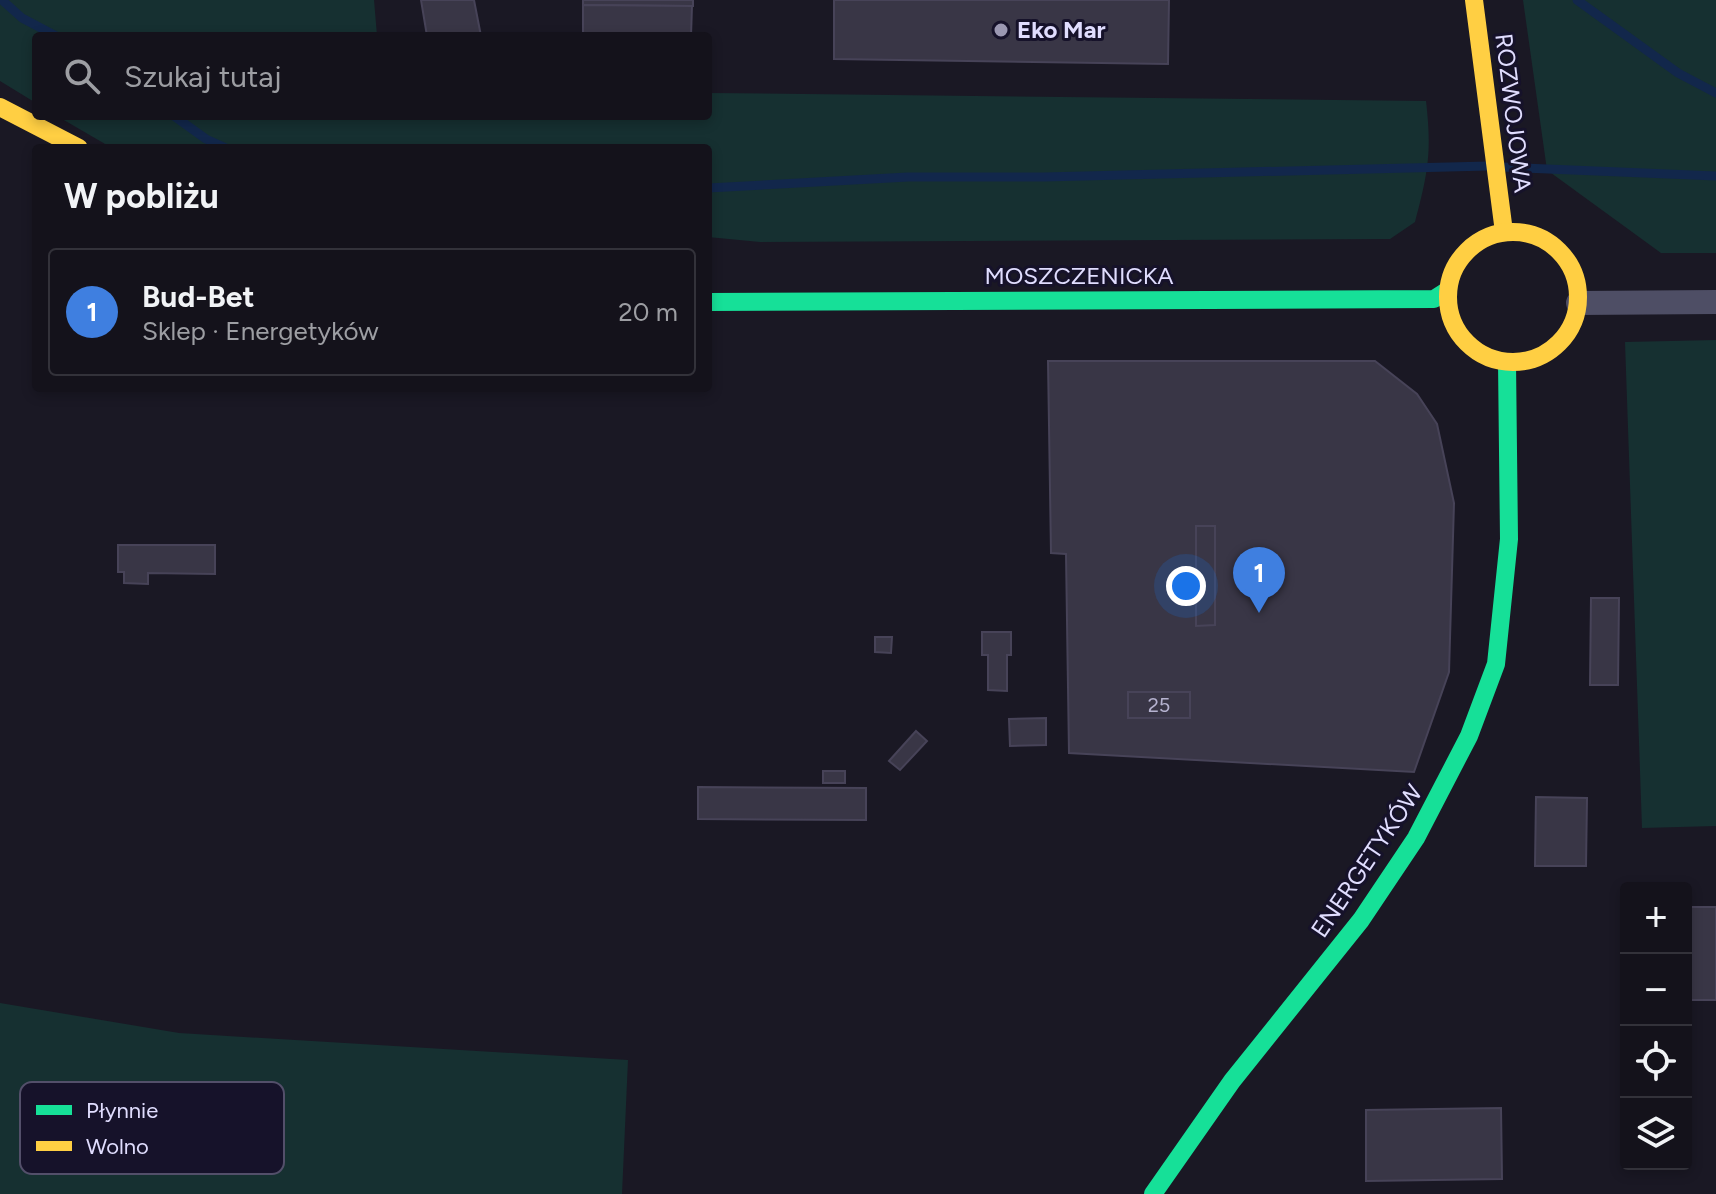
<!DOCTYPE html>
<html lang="pl">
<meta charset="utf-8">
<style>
:root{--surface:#14121b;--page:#1d1b24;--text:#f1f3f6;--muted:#9d9ea3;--line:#33323a;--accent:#0b8043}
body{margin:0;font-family:Figtree,sans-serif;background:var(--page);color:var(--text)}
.controls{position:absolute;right:24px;bottom:24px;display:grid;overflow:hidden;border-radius:8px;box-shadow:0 4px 12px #0003}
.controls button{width:72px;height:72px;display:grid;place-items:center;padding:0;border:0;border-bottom:2px solid var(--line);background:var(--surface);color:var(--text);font:40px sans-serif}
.you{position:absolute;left:1186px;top:586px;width:28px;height:28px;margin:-20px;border:6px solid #fff;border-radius:50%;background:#1a73e8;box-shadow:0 0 0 12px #1a73e833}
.badge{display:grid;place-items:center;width:52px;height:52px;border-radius:50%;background:var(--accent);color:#fff;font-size:26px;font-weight:700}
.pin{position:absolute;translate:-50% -66px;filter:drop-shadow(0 2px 4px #0008)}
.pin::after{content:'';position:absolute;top:42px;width:28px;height:24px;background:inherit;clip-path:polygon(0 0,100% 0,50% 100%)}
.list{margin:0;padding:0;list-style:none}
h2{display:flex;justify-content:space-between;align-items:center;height:104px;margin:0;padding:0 32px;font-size:34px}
h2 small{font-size:26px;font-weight:400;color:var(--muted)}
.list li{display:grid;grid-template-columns:52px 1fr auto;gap:24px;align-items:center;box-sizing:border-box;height:128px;margin:0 16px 16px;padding:0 16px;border:2px solid var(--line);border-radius:8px}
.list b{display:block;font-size:30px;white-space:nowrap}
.list p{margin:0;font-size:26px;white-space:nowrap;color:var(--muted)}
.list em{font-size:26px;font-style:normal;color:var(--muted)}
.icon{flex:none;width:44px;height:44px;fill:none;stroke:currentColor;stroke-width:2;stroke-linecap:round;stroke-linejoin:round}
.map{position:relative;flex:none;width:1716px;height:1194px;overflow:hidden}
.search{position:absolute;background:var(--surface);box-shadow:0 4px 12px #0003;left:32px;top:32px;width:680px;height:88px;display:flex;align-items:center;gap:20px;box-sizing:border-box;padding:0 28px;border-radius:8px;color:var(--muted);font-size:30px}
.panel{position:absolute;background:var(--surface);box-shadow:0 4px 12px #0003;left:32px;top:144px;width:680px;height:248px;border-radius:8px}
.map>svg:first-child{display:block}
</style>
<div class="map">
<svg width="1716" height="1194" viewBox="0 0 1716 1194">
<rect width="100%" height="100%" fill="#1a1824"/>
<g fill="#163031">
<path d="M0,0H374L377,36H36V103L0,81Z"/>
<path d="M1523,0H1716V253H1661L1547,170Z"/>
<path d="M708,93L1426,101C1432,152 1428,173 1415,222L1390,239L760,242L708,237V148H112L57,116H708Z"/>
<path d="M1716,340V826L1642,828L1625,342Z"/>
<path d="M0,1003L179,1033L628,1060L622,1194H0Z"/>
</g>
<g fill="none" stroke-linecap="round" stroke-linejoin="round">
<g stroke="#12274b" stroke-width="9">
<path d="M2,0L22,18L56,36"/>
<path d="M1577,0L1678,73L1716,93"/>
<path d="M174,116L206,139L226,148"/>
<path d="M1503,167L1716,176"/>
<path d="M708,188L908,177H1044L1488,166"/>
</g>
</g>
<g fill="#393646" stroke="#474358" stroke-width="2">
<path d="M421,0H474L481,36H427Z"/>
<path d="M583,0H693V6L583,5Z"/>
<path d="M834,0H1169L1168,64L834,59Z"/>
<path d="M583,5L692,6L691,36H583Z"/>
<path d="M1048,361H1375L1417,394L1437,424L1454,503L1449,672L1414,772L1069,753L1066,554L1051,553Z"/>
<path d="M1196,526H1215V625L1196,626Z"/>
<path d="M118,545H215V574L148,573V584L124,583V572H118Z"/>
<path d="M1591,598H1619L1618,685H1590Z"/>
<path d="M982,632H1011V655H1007V691L988,690V655H982Z"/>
<path d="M875,637H892L891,653L875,652Z"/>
<rect x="1128" y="692" width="62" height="26"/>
<path d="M1046,718V745L1010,746L1009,719Z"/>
<path d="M916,731L927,741L900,770L889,761Z"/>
<rect x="823" y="771" width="22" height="12"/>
<path d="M698,787L866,788V820L698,819Z"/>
<path d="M1536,797L1587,798L1586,866H1535Z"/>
<rect x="1686" y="907" width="30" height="93"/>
<path d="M1501,1108L1502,1179L1366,1181V1110Z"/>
</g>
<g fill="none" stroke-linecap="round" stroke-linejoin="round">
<path stroke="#4e4e65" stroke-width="24" d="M1578,303L1716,302"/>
<g stroke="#16e098" stroke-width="18">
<path d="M708,302L1434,299L1448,290"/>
<path d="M1153,1194L1232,1081L1361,920L1416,838L1469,736L1496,664L1509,539L1507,362"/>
</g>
<g stroke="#ffcf43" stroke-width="18">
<path d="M1474,0L1504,232"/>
<path d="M0,107L79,148"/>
<circle cx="1513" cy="297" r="65"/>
</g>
</g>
<circle fill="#9b98b2" stroke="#16122a" stroke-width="3" cx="1001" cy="30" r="8"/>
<g text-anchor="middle" stroke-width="6" stroke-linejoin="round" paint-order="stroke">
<g font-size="20" fill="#b6b3d0">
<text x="1159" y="712">25</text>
</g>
<g font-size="24" font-weight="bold" fill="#e0ddfe" stroke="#16122a" text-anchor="start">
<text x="1017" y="38">Eko Mar</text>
</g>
<g font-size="24" fill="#e0ddfe" stroke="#16122a">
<text transform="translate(1513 113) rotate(83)" y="8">ROZWOJOWA</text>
<text x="1079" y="284">MOSZCZENICKA</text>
<text transform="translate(1367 861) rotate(-56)" y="8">ENERGETYKÓW</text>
</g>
</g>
<rect x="20" y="1082" width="264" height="92" rx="12" fill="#16122a" stroke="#534f6a" stroke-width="2"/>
<rect x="36" y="1105" width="36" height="10" fill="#16e098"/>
<rect x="36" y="1141" width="36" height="10" fill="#ffcf43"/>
<g font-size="22" fill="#e0ddfe">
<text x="86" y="1118">Płynnie</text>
<text x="86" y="1154">Wolno</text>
</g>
</svg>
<div class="controls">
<button>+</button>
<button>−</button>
<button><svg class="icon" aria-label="locate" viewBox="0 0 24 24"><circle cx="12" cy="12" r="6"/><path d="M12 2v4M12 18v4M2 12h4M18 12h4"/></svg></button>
<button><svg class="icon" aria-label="layers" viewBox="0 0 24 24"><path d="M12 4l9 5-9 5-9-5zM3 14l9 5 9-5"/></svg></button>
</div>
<div class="you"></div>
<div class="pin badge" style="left:1259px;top:613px;background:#3f7fe0">1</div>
<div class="search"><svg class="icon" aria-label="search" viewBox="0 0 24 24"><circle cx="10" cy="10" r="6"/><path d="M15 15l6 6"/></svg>Szukaj tutaj</div>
<section class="panel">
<h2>W pobliżu<small></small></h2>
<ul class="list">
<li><span class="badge" style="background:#3f7fe0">1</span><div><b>Bud-Bet</b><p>Sklep · Energetyków</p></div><em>20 m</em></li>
</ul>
</section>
</div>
